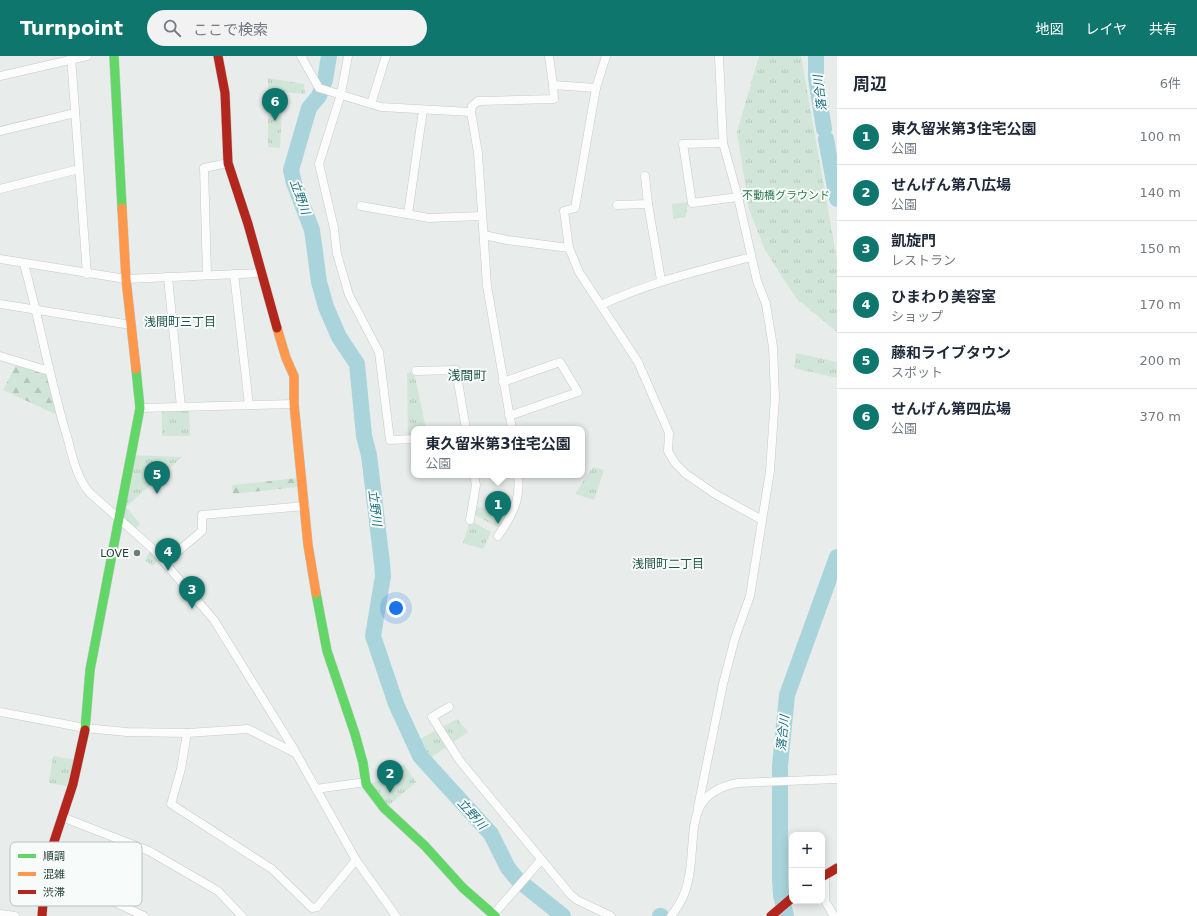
<!DOCTYPE html>
<html lang="ja">
<meta charset="utf-8">
<style>
:root{--surface:#fff;--page:#f2f2f3;--text:#1f2937;--muted:#747a83;--line:#e0e1e3;--accent:#0f766e}
body{margin:0;font-family:"DejaVu Sans","Noto Sans JP",sans-serif;background:var(--page);color:var(--text)}
.controls{position:absolute;right:12px;bottom:12px;display:grid;overflow:hidden;border-radius:8px;box-shadow:0 2px 10px #0003}
.controls button{width:36px;height:36px;display:grid;place-items:center;padding:0;border:0;border-bottom:1px solid var(--line);background:var(--surface);color:var(--text);font:20px sans-serif}
.you{position:absolute;left:396px;top:552px;width:14px;height:14px;margin:-10px;border:3px solid #fff;border-radius:50%;background:#1a73e8;box-shadow:0 0 0 6px #1a73e833}
.badge{display:grid;place-items:center;width:26px;height:26px;border-radius:50%;background:var(--accent);color:#fff;font-size:13px;font-weight:700}
.pin{position:absolute;translate:-50% -33px;filter:drop-shadow(0 1px 2px #0008)}
.pin::after{content:'';position:absolute;top:21px;width:14px;height:12px;background:inherit;clip-path:polygon(0 0,100% 0,50% 100%)}
.popup{position:absolute;left:411px;top:370px;width:174px;height:52px;box-sizing:border-box;display:grid;place-content:center;border-radius:8px;background:var(--surface);filter:drop-shadow(0 1px 3px #0005);font-size:13px;white-space:nowrap;color:var(--muted)}
.popup b{font-size:15px;color:var(--text)}
.popup::after{content:'';position:absolute;left:50%;top:100%;margin-left:-8px;border:8px solid transparent;border-top-color:var(--surface)}
.list{margin:0;padding:0;list-style:none}
h2{display:flex;justify-content:space-between;align-items:center;height:52px;margin:0;padding:0 16px;font-size:17px}
h2 small{font-size:13px;font-weight:400;color:var(--muted)}
.list li{display:grid;grid-template-columns:26px 1fr auto;gap:12px;align-items:center;box-sizing:border-box;height:56px;padding:0 16px;border-top:1px solid var(--line)}
.list b{display:block;font-size:15px;white-space:nowrap}
.list p{margin:0;font-size:13px;white-space:nowrap;color:var(--muted)}
.list em{font-size:13px;font-style:normal;color:var(--muted)}
.icon{flex:none;width:22px;height:22px;fill:none;stroke:currentColor;stroke-width:2;stroke-linecap:round;stroke-linejoin:round}
.map{position:relative;flex:none;width:837px;height:860px;overflow:hidden}
header{display:flex;align-items:center;gap:24px;box-sizing:border-box;height:56px;padding:0 20px;background:var(--accent);color:#fff}
header strong{font-size:19px}
nav{display:flex;gap:22px;margin-inline-start:auto;font-size:14px}
.search{width:280px;height:36px;background:var(--page);display:flex;align-items:center;gap:10px;box-sizing:border-box;padding:0 14px;border-radius:22px;color:var(--muted);font-size:15px}
main{display:flex}
aside{flex:1;background:var(--surface)}
.map>svg:first-child{display:block}
</style>
<header>
<strong>Turnpoint</strong>
<div class="search"><svg class="icon" aria-label="search" viewBox="0 0 24 24"><circle cx="10" cy="10" r="6"/><path d="M15 15l6 6"/></svg>ここで検索</div>
<nav><a>地図</a><a>レイヤ</a><a>共有</a></nav>
</header>
<main>
<div class="map">
<svg width="837" height="860" viewBox="0 0 837 860">
<defs>
<pattern id="grass-tufts" width="24" height="20" patternUnits="userSpaceOnUse"><rect width="24" height="20" fill="#d1e6d8"/><path d="M3 7l-1-3M5 7V3M7 7l1-3M15 17l-1-3M17 17v-4M19 17l1-3" fill="none" stroke="#b3c6ba"/></pattern>
<pattern id="forest-firs" width="22" height="20" patternUnits="userSpaceOnUse"><rect width="22" height="20" fill="#d1e6d8"/><path d="M5 1l3.5 6h-7zM16 11l3.5 6h-7z" fill="#b3c6ba"/></pattern>
</defs>
<rect width="100%" height="100%" fill="#e8edeb"/>
<g fill="url(#grass-tufts)">
<path d="M759,0H801L837,204V276L796,242L765,194L749,153L737,76Z"/>
<path d="M268,22L304,28L305,38L283,36L280,92L268,91Z"/>
<path d="M691,146V149L687,150L686,161L673,163L672,148Z"/>
<path d="M796,297L837,306V322L794,312Z"/>
<path d="M414,316L426,373H414V382H408L407,317Z"/>
<path d="M189,352L190,380H162V353Z"/>
<path d="M131,399L182,401L126,451L140,468L134,474L160,503L152,510L145,504L151,493L118,463Z"/>
<path d="M593,411L604,414L594,444L575,438Z"/>
<path d="M477,451L511,456L501,473L475,459Z"/>
<path d="M470,464L491,476L483,493L463,487Z"/>
<path d="M457,663L468,676L429,703L418,684Z"/>
<path d="M53,700L78,704L71,731L49,727Z"/>
<path d="M404,708L416,726L388,750L370,729Z"/>
</g>
<g fill="url(#forest-firs)">
<path d="M17,307L47,317L57,359L3,334Z"/>
<path d="M297,422V431L233,438L232,429Z"/>
</g>
<g fill="none" stroke-linecap="round" stroke-linejoin="round">
<g stroke="#a9d4db" stroke-width="16">
<path d="M329,0L325,24L319,40L309,52L291,114L294,127L312,174L319,226L326,251L339,281L357,308L364,380L369,399L382,507L383,520L373,580L396,648L420,700L491,778L508,812L518,824L563,860"/>
<path d="M816,0V22L824,73"/>
<path d="M826,83L837,143"/>
<path d="M660,860H661"/>
<path d="M786,860L781,839L780,824V710L787,639L837,501"/>
</g>
<g stroke="#c5cac8" stroke-width="9">
<g id="street">
<path d="M71,0L87,218"/>
<path d="M301,0L319,32L381,51L471,56"/>
<path d="M348,0L341,38L319,108L334,172L337,198L349,239L379,296L390,384L414,383"/>
<path d="M549,0L553,29"/>
<path d="M0,20L87,0"/>
<path d="M371,48L386,0"/>
<path d="M0,75L75,57"/>
<path d="M723,87L683,88L692,147L738,141"/>
<path d="M645,120L648,148L661,224"/>
<path d="M0,133L79,113"/>
<path d="M617,149L648,148"/>
<path d="M361,150L429,162L482,160"/>
<path d="M408,158L423,54"/>
<path d="M484,179L507,184L569,192L579,216L638,306L669,377L668,395L675,407L686,418L715,438L762,464"/>
<path d="M569,192L564,155L575,152L596,32L606,0"/>
<path d="M0,203L126,223L261,217"/>
<path d="M24,208C40,266 50,326 68,384C73,403 77,422 90,437L153,493L214,564L292,690L356,804L396,860"/>
<path d="M234,218L249,349"/>
<path d="M207,219L204,112L228,107"/>
<path d="M168,221L181,351"/>
<path d="M0,248L131,269"/>
<path d="M601,249C651,226 698,215 751,201"/>
<path d="M0,300L49,315"/>
<path d="M416,315L456,314L466,373"/>
<path d="M503,326L560,306L578,336L509,360"/>
<path d="M140,352L294,348"/>
<path d="M512,373L487,230L478,97L471,56L472,50L478,45L554,43L553,29L596,32"/>
<path d="M470,464L476,429L474,419"/>
<path d="M498,480C512,460 521,444 518,419"/>
<path d="M165,506L202,475V459L305,450"/>
<path d="M449,651L432,661L460,705L570,838L577,844L611,860"/>
<path d="M0,656L85,672L127,676L187,677L248,673L295,697"/>
<path d="M187,677L181,713L171,748L272,813L312,852L317,851L356,804"/>
<path d="M316,733L366,726"/>
<path d="M698,751L723,628L735,582L750,540L770,415L775,341L773,291L766,248L757,225L738,141L723,87L719,0"/>
<path d="M62,761L149,795L218,835L242,860"/>
<path d="M45,820L110,844L144,860"/>
<path d="M825,820V845L834,860"/>
<path d="M0,858L15,860"/>
<path d="M493,859L541,804"/>
<path d="M671,860C679,850 686,837 688,825C698,783 681,737 738,727L837,723"/>
</g>
</g>
<g stroke="#c3cbc8" stroke-width="10">
<g id="fast">
<path d="M114,0L122,152"/>
<path d="M316,537L327,595L355,678L363,707L366,728L384,752L425,790L463,832L495,860"/>
<path d="M85,674L90,614L140,352L136,313"/>
</g>
</g>
<g stroke="#c3cbc8" stroke-width="10">
<g id="slow">
<path d="M122,152L126,223L136,313"/>
<path d="M277,272L286,302L294,320V348L308,489L316,537"/>
</g>
</g>
<g stroke="#c3cbc8" stroke-width="10">
<g id="jam">
<path d="M218,0L225,37L228,107L248,168L277,272"/>
<path d="M822,821L837,812"/>
<path d="M42,860L46,810L73,728L85,674"/>
<path d="M771,860L792,842"/>
</g>
</g>
<use href="#street" stroke="#fcfcfc" stroke-width="8"/>
<use href="#fast" stroke="#63d668" stroke-width="9"/>
<use href="#slow" stroke="#ff974d" stroke-width="9"/>
<use href="#jam" stroke="#b3261e" stroke-width="9"/>
</g>
<circle fill="#697e78" stroke="#f7fbf9" stroke-width="1.5" cx="137" cy="497" r="4"/>
<g text-anchor="middle" stroke-width="4" stroke-linejoin="round" paint-order="stroke">
<g font-size="11" fill="#2d7a4b" stroke="#f7fbf9">
<text x="786" y="143">不動橋グラウンド</text>
</g>
<g font-size="11" fill="#24423a" stroke="#f7fbf9" text-anchor="end">
<text x="129" y="501">LOVE</text>
</g>
<g font-size="12" font-style="italic" fill="#1c6f80" stroke="#f7fbf9">
<text transform="translate(820 37) rotate(-97)" y="4">落合川</text>
<text transform="translate(300 141) rotate(70)" y="4">立野川</text>
<text transform="translate(375 452) rotate(83)" y="4">立野川</text>
<text transform="translate(783 677) rotate(-84)" y="4">落合川</text>
<text transform="translate(472 758) rotate(48)" y="4">立野川</text>
</g>
<g font-size="12" fill="#1f5548" stroke="#f7fbf9">
<text x="180" y="270">浅間町三丁目</text>
<text x="668" y="512">浅間町二丁目</text>
</g>
<g font-size="13" fill="#1f5548" stroke="#f7fbf9">
<text x="467" y="324">浅間町</text>
</g>
</g>
<rect x="10" y="786" width="132" height="64" rx="6" fill="#f7fbf9" stroke="#b8c4c0" stroke-width="1"/>
<rect x="18" y="798" width="18" height="4" fill="#63d668"/>
<rect x="18" y="816" width="18" height="4" fill="#ff974d"/>
<rect x="18" y="834" width="18" height="4" fill="#b3261e"/>
<g font-size="11" fill="#24423a">
<text x="43" y="804">順調</text>
<text x="43" y="822">混雑</text>
<text x="43" y="840">渋滞</text>
</g>
</svg>
<div class="controls">
<button>+</button>
<button>−</button>
</div>
<div class="you"></div>
<div class="pin badge" style="left:498px;top:468px">1</div>
<div class="popup"><b>東久留米第3住宅公園</b>公園</div>
<div class="pin badge" style="left:390px;top:737px">2</div>
<div class="pin badge" style="left:192px;top:553px">3</div>
<div class="pin badge" style="left:168px;top:515px">4</div>
<div class="pin badge" style="left:157px;top:438px">5</div>
<div class="pin badge" style="left:275px;top:65px">6</div>
</div>
<aside>
<h2>周辺<small>6件</small></h2>
<ul class="list">
<li><span class="badge">1</span><div><b>東久留米第3住宅公園</b><p>公園</p></div><em>100 m</em></li>
<li><span class="badge">2</span><div><b>せんげん第八広場</b><p>公園</p></div><em>140 m</em></li>
<li><span class="badge">3</span><div><b>凱旋門</b><p>レストラン</p></div><em>150 m</em></li>
<li><span class="badge">4</span><div><b>ひまわり美容室</b><p>ショップ</p></div><em>170 m</em></li>
<li><span class="badge">5</span><div><b>藤和ライブタウン</b><p>スポット</p></div><em>200 m</em></li>
<li><span class="badge">6</span><div><b>せんげん第四広場</b><p>公園</p></div><em>370 m</em></li>
</ul>
</aside>
</main>
